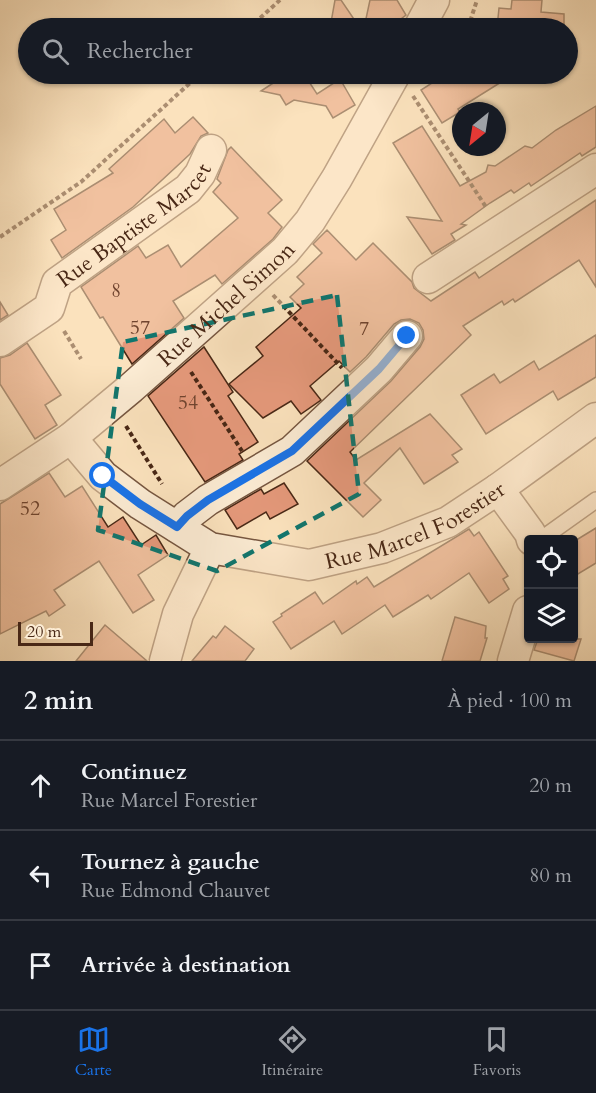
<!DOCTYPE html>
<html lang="fr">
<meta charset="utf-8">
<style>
:root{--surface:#171b24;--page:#20242c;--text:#f1f3f6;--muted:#9ea1a6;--line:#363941;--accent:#1a73e8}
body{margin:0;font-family:Cardo,serif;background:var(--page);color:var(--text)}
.controls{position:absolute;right:18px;bottom:18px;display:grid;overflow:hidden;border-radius:6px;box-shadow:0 2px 4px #0004}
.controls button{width:54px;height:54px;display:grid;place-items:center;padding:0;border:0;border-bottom:2px solid var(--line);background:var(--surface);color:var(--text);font:30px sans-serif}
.compass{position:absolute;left:452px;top:102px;width:54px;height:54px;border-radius:50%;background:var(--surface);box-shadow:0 2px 4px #0004;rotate:210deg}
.scale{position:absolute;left:18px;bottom:15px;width:75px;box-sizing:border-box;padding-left:6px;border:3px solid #492816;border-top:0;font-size:16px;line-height:21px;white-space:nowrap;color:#492816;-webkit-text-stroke:4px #fcecd4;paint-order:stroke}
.stop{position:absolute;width:18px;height:18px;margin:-14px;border:4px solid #1a73e8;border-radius:50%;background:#fff}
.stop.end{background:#1a73e8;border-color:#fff;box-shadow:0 2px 6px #0008}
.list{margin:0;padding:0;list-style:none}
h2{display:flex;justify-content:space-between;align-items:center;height:78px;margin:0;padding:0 24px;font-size:26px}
h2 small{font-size:20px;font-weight:400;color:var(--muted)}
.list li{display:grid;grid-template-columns:39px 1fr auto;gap:18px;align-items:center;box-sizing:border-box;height:90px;padding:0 24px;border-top:2px solid var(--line)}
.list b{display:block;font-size:22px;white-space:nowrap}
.list p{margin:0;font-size:20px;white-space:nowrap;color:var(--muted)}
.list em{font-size:20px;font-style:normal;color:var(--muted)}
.icon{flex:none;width:33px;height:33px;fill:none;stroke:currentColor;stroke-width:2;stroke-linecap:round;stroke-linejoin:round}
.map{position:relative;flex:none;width:596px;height:661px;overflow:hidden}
.search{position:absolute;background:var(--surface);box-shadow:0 2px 4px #0004;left:18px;right:18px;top:18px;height:66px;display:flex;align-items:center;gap:15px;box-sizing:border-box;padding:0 21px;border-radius:33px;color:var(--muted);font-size:22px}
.sheet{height:348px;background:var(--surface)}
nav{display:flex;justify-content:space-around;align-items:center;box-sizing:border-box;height:84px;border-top:2px solid var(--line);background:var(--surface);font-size:16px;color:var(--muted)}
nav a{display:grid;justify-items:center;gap:3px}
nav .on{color:var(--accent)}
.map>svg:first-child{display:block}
</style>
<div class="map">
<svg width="596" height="661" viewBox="0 0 596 661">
<rect width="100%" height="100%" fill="#fbe2bd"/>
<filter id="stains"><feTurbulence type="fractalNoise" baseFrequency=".00333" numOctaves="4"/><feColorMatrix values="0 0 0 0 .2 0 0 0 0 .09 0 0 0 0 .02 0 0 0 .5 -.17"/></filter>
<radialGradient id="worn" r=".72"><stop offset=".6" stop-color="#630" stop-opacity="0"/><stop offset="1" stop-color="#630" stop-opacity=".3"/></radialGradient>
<g fill="#e5997b" stroke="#492816" stroke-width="1.5">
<path d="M335,0H341L360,28H330Z"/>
<path d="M370,0H397L406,15L389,28H364Z"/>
<path d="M512,0H542L541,12L564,14V28H497L499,8L511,9Z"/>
<path d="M287,74H304L317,94L340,79L355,105L333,118L326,106L294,100L286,105L280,95L261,91Z"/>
<path d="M446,74H514L458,109L460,112L442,123L421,90Z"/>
<path d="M596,106V147L582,156L580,153L531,186L529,183L514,193L511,190L490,203L461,224L466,225L451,234L455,240L432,254L407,217L442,221L393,143L422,126L460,186L486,172L488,165L495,166L525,146L532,148L556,130Z"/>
<path d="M193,117L208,133L201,136L190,154L133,207L62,258L51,240L66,230L54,209L113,173L109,169L164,119L175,133Z"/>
<path d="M231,147L282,200L268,213L282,227L273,239L222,284L215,275L173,301L184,318L132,364L103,317L100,318L81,287L138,246L146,258L168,245L181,267L238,218L213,192L221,183L217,179L228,150Z"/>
<path d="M596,200V287L579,260L515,302L513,299L504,305L502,301L463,326L471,335L350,452L356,460L430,414L462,449L452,455L458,462L424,484L400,448L364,483L381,500L363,517L307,461L391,381L420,347L424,339L423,330L419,323L410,319L401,320L394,324L366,357L350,372L339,361L310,386L321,400L301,414L291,401L263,418L229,384L263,356L256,347L301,308L290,297L304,284L297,277L322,253L313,244L327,230L356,260L373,243L412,282L414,288L431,301L475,272L479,278Z"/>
<path d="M0,302L8,315L0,320Z"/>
<path d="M596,335V377L558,400L553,391L486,434L461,395L494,374L500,383L534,361L539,370Z"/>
<path d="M27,343L61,395L45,405L57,425L35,439L0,384V358L10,355Z"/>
<path d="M204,347L233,392L228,396L258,442L239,454L243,460L205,482L148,396Z"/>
<path d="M49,473L65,497L82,486L108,527L123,517L141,545L156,535L168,555L138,575L154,600L133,613L99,561L54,590L65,605L49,616L46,611L0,634V504Z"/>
<path d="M284,483L298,504L270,519L266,512L237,529L225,510L261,489L264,494Z"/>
<path d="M596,528V563L573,577V542Z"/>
<path d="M469,529L474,536L479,532L508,576L503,579L509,589L489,603L469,573L431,599L428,595L393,617L385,605L342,634L334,621L291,649L273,622L282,616L281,614L315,592L323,604L356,581L357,584L367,577L374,587Z"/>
<path d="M455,617L486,626L485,638H487L480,661H442Z"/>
<path d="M105,625L147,661H76Z"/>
<path d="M225,626L254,649L245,661H192L213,636L216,638Z"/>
<path d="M538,639H581L574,661L534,650Z"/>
</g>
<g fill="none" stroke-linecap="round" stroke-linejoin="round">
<g stroke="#765640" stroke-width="18">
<g id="lane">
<path d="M317,75L319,74"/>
<path d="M540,540L596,500"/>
</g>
</g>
<g stroke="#765640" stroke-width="33">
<g id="street">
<path d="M419,28L434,0"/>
<path d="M428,278L596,169"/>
<path id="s1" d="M0,341L49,308L57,283L188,189L200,174L211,150"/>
<path id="s2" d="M71,438L103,476L140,504L210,548L309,565L382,548L448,522L498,489L596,418"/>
<path id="s3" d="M0,485L71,438L131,388L285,251L310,221L337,178L395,74"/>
<path d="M498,489L530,533L532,540"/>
<path d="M177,527L187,516L208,500L292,451L379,369L407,336"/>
<path d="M165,661L178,614L210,548"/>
<path d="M513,661L528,611"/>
</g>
</g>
<g stroke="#492816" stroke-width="4" stroke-dasharray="4.5 3" stroke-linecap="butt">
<path d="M249,28L280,0"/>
<path d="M468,28L477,0"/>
<path d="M413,96L486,207"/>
<path d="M0,237L81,182L200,74"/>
<path d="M273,295L342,368"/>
<path d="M64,331L81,359"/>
<path d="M191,372L242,451"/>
<path d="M126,426L162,484"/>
</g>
<use href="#lane" stroke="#fcecd4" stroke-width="15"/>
<use href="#street" stroke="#fcecd4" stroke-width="30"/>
</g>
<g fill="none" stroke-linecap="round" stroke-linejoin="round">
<path stroke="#1a73e8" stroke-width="8" d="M103,476L140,504L177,527L187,516L208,500L292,451L379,369L407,336"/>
</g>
<path d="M0 0H596V661H0ZM337,295L359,494L217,571L98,530L123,342Z" fill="#fbe2bd" fill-opacity=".55" fill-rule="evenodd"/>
<path fill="none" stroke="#0f766e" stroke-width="4.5" stroke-dasharray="12 8" stroke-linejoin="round" d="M337,295L359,494L217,571L98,530L123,342Z"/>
<g text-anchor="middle" stroke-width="6" stroke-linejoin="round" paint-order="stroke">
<g font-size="20" fill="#70442f">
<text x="116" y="297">8</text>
<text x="140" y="334">57</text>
<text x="364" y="335">7</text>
<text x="188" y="409">54</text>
<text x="30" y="515">52</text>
</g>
<g font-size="22" fill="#492816" stroke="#fcecd4">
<text dy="8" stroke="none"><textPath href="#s1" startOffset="182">Rue Baptiste Marcet</textPath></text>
<text dy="8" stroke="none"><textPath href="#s3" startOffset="290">Rue Michel Simon</textPath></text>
<text dy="8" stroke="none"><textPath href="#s2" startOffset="393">Rue Marcel Forestier</textPath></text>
</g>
</g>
<rect width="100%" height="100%" filter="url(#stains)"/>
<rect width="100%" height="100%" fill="url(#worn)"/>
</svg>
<div class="controls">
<button><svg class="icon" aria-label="locate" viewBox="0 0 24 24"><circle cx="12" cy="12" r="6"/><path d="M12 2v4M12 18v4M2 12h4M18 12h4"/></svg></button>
<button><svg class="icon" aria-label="layers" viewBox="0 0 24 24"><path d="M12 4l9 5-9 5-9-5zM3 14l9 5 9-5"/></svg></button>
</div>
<svg class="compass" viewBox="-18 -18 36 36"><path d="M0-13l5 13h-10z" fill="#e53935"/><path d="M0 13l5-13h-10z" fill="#9ea1a6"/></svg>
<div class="scale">20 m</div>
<div class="stop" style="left:103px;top:476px"></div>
<div class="stop end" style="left:407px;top:336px"></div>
<div class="search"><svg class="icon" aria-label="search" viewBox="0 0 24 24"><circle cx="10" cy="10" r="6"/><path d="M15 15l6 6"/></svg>Rechercher</div>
</div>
<section class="sheet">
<h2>2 min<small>À pied · 100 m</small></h2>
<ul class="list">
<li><svg class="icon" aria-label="ahead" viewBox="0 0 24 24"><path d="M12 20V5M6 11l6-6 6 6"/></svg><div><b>Continuez</b><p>Rue Marcel Forestier</p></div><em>20 m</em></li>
<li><svg class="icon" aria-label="left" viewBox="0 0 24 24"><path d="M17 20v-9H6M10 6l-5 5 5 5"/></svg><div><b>Tournez à gauche</b><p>Rue Edmond Chauvet</p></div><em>80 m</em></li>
<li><svg class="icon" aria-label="arrive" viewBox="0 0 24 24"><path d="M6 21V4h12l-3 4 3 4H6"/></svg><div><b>Arrivée à destination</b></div></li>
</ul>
</section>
<nav>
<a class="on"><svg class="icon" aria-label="map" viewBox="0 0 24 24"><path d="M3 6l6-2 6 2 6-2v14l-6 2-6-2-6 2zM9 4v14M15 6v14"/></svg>Carte</a>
<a><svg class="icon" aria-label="directions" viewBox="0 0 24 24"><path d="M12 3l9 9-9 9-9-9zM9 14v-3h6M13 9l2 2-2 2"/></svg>Itinéraire</a>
<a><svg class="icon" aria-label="saved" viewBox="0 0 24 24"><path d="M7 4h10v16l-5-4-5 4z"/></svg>Favoris</a>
</nav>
